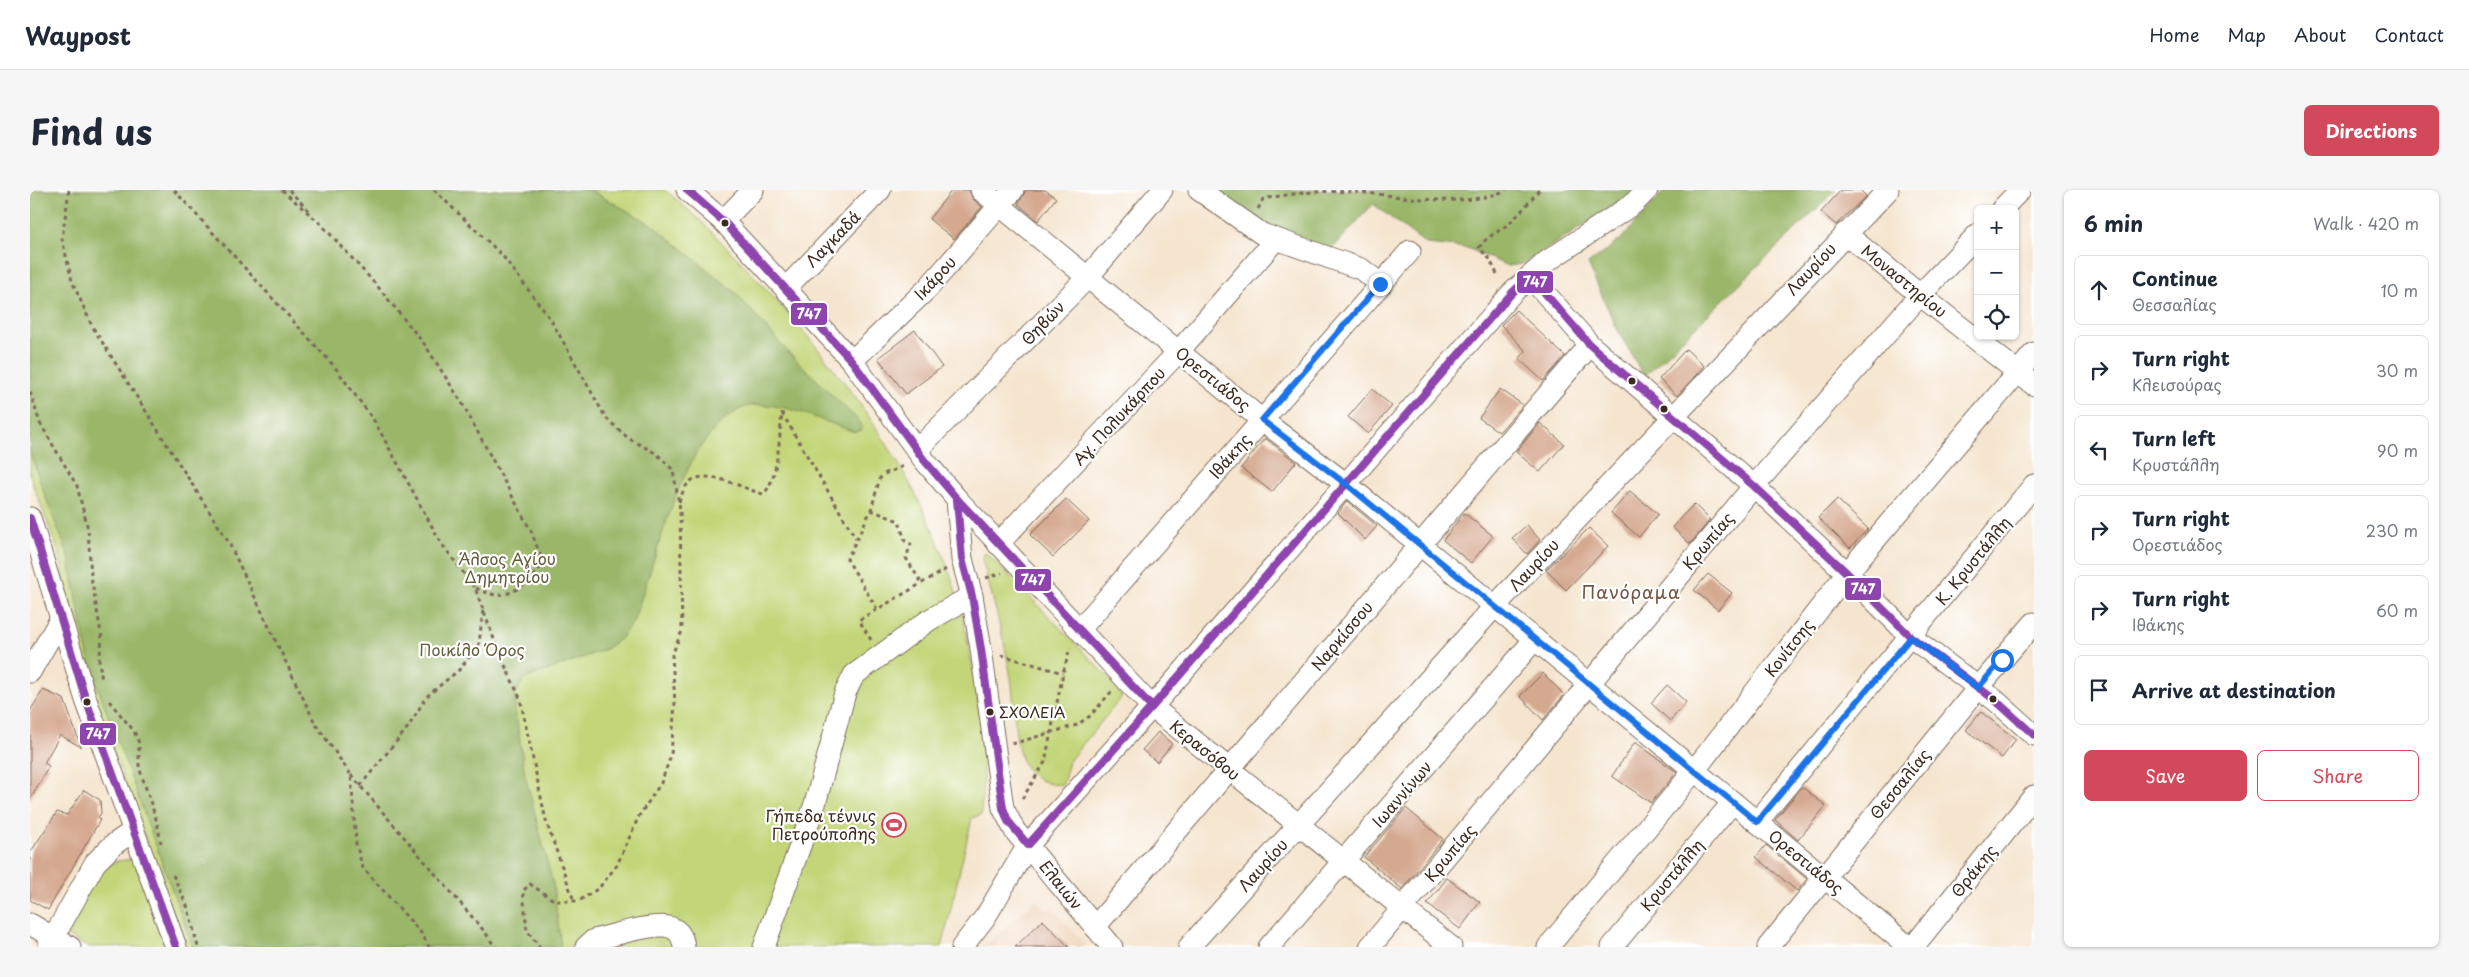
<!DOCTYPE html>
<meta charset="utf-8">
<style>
:root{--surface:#fff;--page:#f6f6f7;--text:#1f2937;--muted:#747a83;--line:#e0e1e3;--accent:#d1495b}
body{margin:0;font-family:"Playpen Sans",sans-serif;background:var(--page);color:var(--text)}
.controls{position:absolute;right:15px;top:15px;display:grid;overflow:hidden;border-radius:8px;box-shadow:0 1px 4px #0004}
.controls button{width:45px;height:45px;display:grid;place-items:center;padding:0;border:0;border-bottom:1px solid var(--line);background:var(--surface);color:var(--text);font:25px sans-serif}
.stop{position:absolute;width:15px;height:15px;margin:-11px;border:4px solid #1a73e8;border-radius:50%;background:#fff}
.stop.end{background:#1a73e8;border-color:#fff;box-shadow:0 1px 5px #0008}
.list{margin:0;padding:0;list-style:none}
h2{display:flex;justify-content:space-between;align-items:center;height:65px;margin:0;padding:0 20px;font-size:21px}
h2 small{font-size:16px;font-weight:400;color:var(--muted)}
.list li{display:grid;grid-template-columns:32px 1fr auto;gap:15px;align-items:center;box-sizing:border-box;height:70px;margin:0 10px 10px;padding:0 10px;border:1px solid var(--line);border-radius:8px}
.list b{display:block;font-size:19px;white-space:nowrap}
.list p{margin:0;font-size:16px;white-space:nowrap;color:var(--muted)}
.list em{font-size:16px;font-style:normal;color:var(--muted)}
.actions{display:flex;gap:10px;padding:15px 20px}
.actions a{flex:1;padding:11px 0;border:1px solid var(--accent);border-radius:8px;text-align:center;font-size:18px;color:var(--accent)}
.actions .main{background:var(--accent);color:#fff}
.icon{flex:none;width:28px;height:28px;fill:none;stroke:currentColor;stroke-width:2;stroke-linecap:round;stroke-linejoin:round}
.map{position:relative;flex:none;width:2004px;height:757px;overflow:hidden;border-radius:8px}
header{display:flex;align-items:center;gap:30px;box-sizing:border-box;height:70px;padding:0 25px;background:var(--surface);border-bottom:1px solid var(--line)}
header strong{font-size:24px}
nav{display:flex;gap:28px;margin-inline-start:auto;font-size:18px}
.intro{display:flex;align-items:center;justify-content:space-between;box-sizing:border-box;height:120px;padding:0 30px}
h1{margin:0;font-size:35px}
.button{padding:12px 22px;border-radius:8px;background:var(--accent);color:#fff;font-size:18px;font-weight:700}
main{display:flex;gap:30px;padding:0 30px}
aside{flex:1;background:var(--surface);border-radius:8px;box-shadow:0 1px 4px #0004}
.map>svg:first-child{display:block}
</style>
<header>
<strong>Waypost</strong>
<nav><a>Home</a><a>Map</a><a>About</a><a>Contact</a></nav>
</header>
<div class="intro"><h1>Find us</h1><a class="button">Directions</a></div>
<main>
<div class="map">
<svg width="2004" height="757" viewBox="0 0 2004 757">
<rect width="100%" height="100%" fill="#fff"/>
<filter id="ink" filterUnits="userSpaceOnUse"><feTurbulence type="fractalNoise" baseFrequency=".02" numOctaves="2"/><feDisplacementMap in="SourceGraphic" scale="10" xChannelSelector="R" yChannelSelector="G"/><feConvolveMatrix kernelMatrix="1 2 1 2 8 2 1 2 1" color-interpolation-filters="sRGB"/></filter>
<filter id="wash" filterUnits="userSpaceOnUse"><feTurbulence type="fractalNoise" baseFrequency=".0096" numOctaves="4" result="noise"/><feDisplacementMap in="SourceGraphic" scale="20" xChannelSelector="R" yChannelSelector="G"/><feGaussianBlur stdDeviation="1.12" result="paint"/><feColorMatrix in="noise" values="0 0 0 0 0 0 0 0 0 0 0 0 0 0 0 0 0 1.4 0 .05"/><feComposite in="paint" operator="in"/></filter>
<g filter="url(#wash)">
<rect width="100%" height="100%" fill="#f5e5cf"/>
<path fill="#f1d5bd" d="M1006,709L1014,719L1022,718L1058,757H954Z"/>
<g fill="#c3d578" stroke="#7f804b">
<path d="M0,0H635C673,30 704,65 737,100C818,189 894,291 928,409C935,432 938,455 943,479C951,528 956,575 951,625L942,628L912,757H154L52,474L29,363L0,287Z"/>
<path d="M955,363L959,365L1081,490L1092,507L1039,571L1033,594C1017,598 996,584 991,568C983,543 985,514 981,488C974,448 963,409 952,369Z"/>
<path d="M104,669L135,757H57L33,743L68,681L87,671Z"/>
</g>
<g fill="#9ab668" stroke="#6a7043">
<path d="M0,0H560L623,35L705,102L756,160L831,233L832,240L825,242C793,232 761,214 726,215C700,216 674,249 662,271C637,317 622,381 603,432L590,449L576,459L494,489L485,504V518L495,585L523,694L531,757H163L60,476L38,364L18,314L0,262Z"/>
<path d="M1180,0H1603L1594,10L1493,74L1478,76L1437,58L1396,54L1343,14L1302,59L1231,37Z"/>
<path d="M1635,0H1806L1614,187L1585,135L1558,74L1590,50Z"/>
</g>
<g id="blocks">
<g fill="#d5a990">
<path d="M922,0H939L943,9L952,17L924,49L899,29Z"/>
<path d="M996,0H1015L1026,8L1008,31L988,14Z"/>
<path d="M1811,0H1830L1836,6L1806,35L1791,22Z"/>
<path d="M1486,120L1535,166L1513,191L1489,169L1496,161L1471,135Z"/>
<path d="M885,140L912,177L876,204L848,168Z"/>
<path d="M1656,159L1674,176L1647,206L1629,189Z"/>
<path d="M1342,199L1362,216L1338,244L1318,227Z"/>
<path d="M1470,199L1493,215L1469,242L1449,228Z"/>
<path d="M1510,233L1534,254L1510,282L1486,262Z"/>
<path d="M1235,248L1266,272L1242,302L1211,278Z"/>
<path d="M1600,301L1628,324L1609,347L1581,323Z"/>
<path d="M1036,309L1059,331L1023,367L1000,345Z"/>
<path d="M1807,309L1838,339L1820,358L1788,328Z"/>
<path d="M1317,311L1347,336L1335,350L1308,323Z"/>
<path d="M1664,314L1680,330L1660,354L1642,337Z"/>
<path d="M1434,323L1463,346L1441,373L1413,350Z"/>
<path d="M1497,335L1510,350L1497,364L1482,348Z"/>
<path d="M1559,338L1578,356L1536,400L1516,380Z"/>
<path d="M1678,384L1702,403L1688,420L1664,400Z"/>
<path d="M1513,483L1534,505L1513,530L1490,506Z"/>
<path d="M1637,495L1656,512L1640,531L1621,513Z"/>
<path d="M13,500L34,509L51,557L30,545L14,573L19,576L0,610V521Z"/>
<path d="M1951,522L1986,549L1972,568L1936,540Z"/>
<path d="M1128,542L1142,554L1127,572L1112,560Z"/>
<path d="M1605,552L1647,582L1621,613L1582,586Z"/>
<path d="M1772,597L1796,616L1768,650L1745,630Z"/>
<path d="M54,600L70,610L71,623L68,628L70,630L18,720L0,710V663L27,622L37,625Z"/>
<path d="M1376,618L1413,649L1372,699L1334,667Z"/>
<path d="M1736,655L1777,689L1767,701L1726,667Z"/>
<path d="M1417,688L1450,712L1430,739L1397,714Z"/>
<path d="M1013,730L1039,757H985Z"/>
</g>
</g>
</g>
<g filter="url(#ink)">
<use href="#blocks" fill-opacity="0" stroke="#7c6b5c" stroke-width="1"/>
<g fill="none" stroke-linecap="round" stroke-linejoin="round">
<g stroke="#7c6b5c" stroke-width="23">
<g id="minor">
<path d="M657,0L694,32L822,171L894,270L927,309L1122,517L1421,757"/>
<path d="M951,0L1232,230L1316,294L1879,757"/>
<path d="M1169,0L1232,44L1331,79L1351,94"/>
<path d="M1972,19L1990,0"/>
<path d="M693,31L723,0"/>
<path d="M1815,43L1890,105L2004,195"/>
<path d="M1500,86L1560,155L1724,296L1817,383L1881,447L1965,510L2004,545"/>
<path d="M756,98L850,0"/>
<path d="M822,171L898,98L983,0"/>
<path d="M887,260L1058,87L1132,0"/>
<path d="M927,309L932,369L942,406L951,459L973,618L985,641L1082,757"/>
<path d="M0,328L56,510L146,757"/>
<path d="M968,354L1149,161L1246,49"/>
<path d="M1050,439L1380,61"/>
<path d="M0,482L30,430"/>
<path d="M1727,632L2004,295"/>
<path d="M0,734L40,757"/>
<path d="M1065,737L1560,155"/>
<path d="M18,757L65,673L83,655L103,641"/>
<path d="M556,757L564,750C581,746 628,731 642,738C650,741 653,749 654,757"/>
<path d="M734,757L785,614L815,503L824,485L899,430L942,406"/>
<path d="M932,757L956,726L998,655L1129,509L1482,103L1516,72L1603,14L1617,0"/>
<path d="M1159,757L1465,416L1858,0"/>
<path d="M1239,757L1505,449"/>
<path d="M1340,757L1724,296L1890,105L1948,44"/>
<path d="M1518,757L1664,581L1817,383L2004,163"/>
<path d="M1582,757L1703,612"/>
<path d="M1738,757L1948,498L2004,433"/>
<path d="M1883,757L2004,606"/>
</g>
</g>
<g stroke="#7c6b5c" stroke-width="3" stroke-dasharray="4 4" stroke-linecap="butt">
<path d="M39,0L32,49L42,91L62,136L198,351L285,533L321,585L326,654L333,678L392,744L399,757"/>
<path d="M144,0L304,176L345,232L411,353L445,398L468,460L490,508L516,631L544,711"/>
<path d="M252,0L291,34L349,98L395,155L432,213L501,341L513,372C504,389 482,409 461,404C456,403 450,400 446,398"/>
<path d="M259,0L279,21"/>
<path d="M404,0L472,65L521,130L576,228L598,248L627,264L643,280L650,319L652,441L642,465L645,513L641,565L631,593L609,626L587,675L569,698L549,711H525L500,694L493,701L497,741L510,757"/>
<path d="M1228,19L1233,9C1264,3 1293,0 1324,2C1370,5 1434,20 1476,0"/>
<path d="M1467,84L1459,68L1449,58C1455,48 1463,45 1473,38C1487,28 1498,13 1509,0"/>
<path d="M0,202L10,233L47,296L58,339L61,386L72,449L69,471L72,491"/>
<path d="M752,223L826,349"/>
<path d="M649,312C652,304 655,293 664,289C683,281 714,299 733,304C748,293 750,241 752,222"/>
<path d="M841,320L869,331L875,351L881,354L876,368L892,394"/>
<path d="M956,388L972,383"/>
<path d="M847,419L817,369L841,320L850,288L856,283L874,276"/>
<path d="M841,450L829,430L916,379"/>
<path d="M971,465L1033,483"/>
<path d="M79,511L104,541L109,553V577L127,632L131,653"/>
<path d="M982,554L1047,535L1060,526L1082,501"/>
<path d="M321,585L455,742L465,757"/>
<path d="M330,596L379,536L396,507L430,479L449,454L453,420"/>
<path d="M992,609L1015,572L1033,483L1040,458"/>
<path d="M143,685L158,718L168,757"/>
</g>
<use href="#minor" stroke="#fff" stroke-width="21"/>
<g stroke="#fff" stroke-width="11">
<g id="bus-1">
<path d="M657,0L694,32L822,171L894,270L927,309L1122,517"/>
<path d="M927,309L932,369L942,406L951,459L973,618L978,631L998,655L1129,509L1482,103L1500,86L1560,155L1724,296L1817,383L1881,447L1965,510L2004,545"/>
<path d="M0,328L56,510L146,757"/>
</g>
</g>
<use href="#bus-1" stroke="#8e44ad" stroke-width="8"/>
</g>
</g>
<g fill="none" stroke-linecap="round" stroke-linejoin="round" filter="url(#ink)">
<path stroke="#1a73e8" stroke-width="6" d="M1350,94L1232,230L1316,294L1727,632L1881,447L1948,498L1972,470"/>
</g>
<defs>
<g id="stadium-ring" transform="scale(1.25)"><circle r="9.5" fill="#fff" stroke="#d1495b" stroke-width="1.5"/><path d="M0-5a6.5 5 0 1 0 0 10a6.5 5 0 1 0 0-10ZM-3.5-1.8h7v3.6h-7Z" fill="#d1495b"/></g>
</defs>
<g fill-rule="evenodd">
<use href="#stadium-ring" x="864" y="635"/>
</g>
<g fill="#3b2a1e" stroke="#fff" stroke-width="2">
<circle cx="695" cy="33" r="4.5"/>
<circle cx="1602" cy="191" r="4.5"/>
<circle cx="1634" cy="219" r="4.5"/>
<circle cx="1963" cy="509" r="4.5"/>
<circle cx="57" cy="512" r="4.5"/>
<circle cx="960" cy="522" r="4.5"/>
</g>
<g text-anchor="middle" stroke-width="4.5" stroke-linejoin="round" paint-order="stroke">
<g font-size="15" fill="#3b2a1e" stroke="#fff" text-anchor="start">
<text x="969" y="528">ΣΧΟΛΕΙΑ</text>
</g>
<g font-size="16" fill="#3b2a1e" stroke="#fff">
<text transform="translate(803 49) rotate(-46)" y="6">Λαγκαδά</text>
<text transform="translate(1781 79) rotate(-47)" y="6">Λαυρίου</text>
<text transform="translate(905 88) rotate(-47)" y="6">Ικάρου</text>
<text transform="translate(1874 91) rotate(39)" y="6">Μοναστηρίου</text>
<text transform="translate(1013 133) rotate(-46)" y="6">Θηβών</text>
<text transform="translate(1183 189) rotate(39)" y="6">Ορεστιάδος</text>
<text transform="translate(1089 226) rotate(-47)" y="6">Αγ. Πολυκάρπου</text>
<text transform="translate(1200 266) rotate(-49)" y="6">Ιθάκης</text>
<text transform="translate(1678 351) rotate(-50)" y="6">Κρωπίας</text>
<text transform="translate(1943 371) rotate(-51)" y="6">Κ. Κρυστάλλη</text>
<text transform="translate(1504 375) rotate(-47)" y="6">Λαυρίου</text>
<text transform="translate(1312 446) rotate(-50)" y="6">Ναρκίσσου</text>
<text transform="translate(1759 458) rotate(-52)" y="6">Κονίτσης</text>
<text transform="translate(1175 560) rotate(39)" y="6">Κερασόβου</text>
<text transform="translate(1870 594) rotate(-51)" y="6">Θεσσαλίας</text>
<text transform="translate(1372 604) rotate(-49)" y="6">Ιωαννίνων</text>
<text transform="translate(1420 663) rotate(-50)" y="6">Κρωπίας</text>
<text transform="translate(1776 672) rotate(39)" y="6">Ορεστιάδος</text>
<text transform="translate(1233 675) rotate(-48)" y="6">Λαυρίου</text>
<text transform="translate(1944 681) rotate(-51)" y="6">Θράκης</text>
<text transform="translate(1642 685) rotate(-50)" y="6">Κρυστάλλη</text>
<text transform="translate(1031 695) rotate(51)" y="6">Ελαιών</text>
</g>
<g font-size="16" fill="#645d39" stroke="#fff">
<text x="477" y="375">Άλσος Αγίου<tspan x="477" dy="18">Δημητρίου</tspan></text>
<text x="442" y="466">Ποικίλο Όρος</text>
</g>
<g font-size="16" fill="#3b2a1e" stroke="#fff" text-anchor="end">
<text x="846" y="632">Γήπεδα τέννις<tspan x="846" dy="18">Πετρούπολης</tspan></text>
</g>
<g font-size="18" letter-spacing="1" fill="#715646" stroke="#fff">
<text x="1601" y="409">Πανόραμα</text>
</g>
</g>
<g stroke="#fff" stroke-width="2">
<rect x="1486" y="80" width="38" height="24" rx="5" fill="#8e44ad"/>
<rect x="760" y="112" width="38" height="24" rx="5" fill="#8e44ad"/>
<rect x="984" y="378" width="38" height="24" rx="5" fill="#8e44ad"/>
<rect x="1814" y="387" width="38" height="24" rx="5" fill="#8e44ad"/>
<rect x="49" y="532" width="38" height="24" rx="5" fill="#8e44ad"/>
</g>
<g font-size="14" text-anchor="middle" font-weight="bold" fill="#fff">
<text x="1505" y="97">747</text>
<text x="779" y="129">747</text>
<text x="1003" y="395">747</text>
<text x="1833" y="404">747</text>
<text x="68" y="549">747</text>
</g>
</svg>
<div class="controls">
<button>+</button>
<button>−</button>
<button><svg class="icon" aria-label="locate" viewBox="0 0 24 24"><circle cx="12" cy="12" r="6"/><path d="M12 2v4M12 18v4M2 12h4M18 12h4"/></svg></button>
</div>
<div class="stop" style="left:1972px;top:470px"></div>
<div class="stop end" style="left:1350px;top:94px"></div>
</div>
<aside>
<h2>6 min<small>Walk · 420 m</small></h2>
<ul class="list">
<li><svg class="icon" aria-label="ahead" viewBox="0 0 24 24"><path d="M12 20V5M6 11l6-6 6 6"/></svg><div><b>Continue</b><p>Θεσσαλίας</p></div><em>10 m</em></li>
<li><svg class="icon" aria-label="right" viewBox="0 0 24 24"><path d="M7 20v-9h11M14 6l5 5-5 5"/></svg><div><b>Turn right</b><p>Κλεισούρας</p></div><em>30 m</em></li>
<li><svg class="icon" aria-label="left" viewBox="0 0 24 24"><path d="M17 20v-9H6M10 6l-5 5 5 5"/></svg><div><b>Turn left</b><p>Κρυστάλλη</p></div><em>90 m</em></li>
<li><svg class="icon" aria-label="right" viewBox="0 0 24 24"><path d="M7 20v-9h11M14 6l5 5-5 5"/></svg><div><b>Turn right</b><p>Ορεστιάδος</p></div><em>230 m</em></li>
<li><svg class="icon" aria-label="right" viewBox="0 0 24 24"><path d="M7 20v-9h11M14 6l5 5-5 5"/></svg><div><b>Turn right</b><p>Ιθάκης</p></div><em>60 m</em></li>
<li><svg class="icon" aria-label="arrive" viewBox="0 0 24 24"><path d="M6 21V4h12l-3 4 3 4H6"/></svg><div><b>Arrive at destination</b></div></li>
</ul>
<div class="actions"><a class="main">Save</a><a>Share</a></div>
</aside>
</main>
